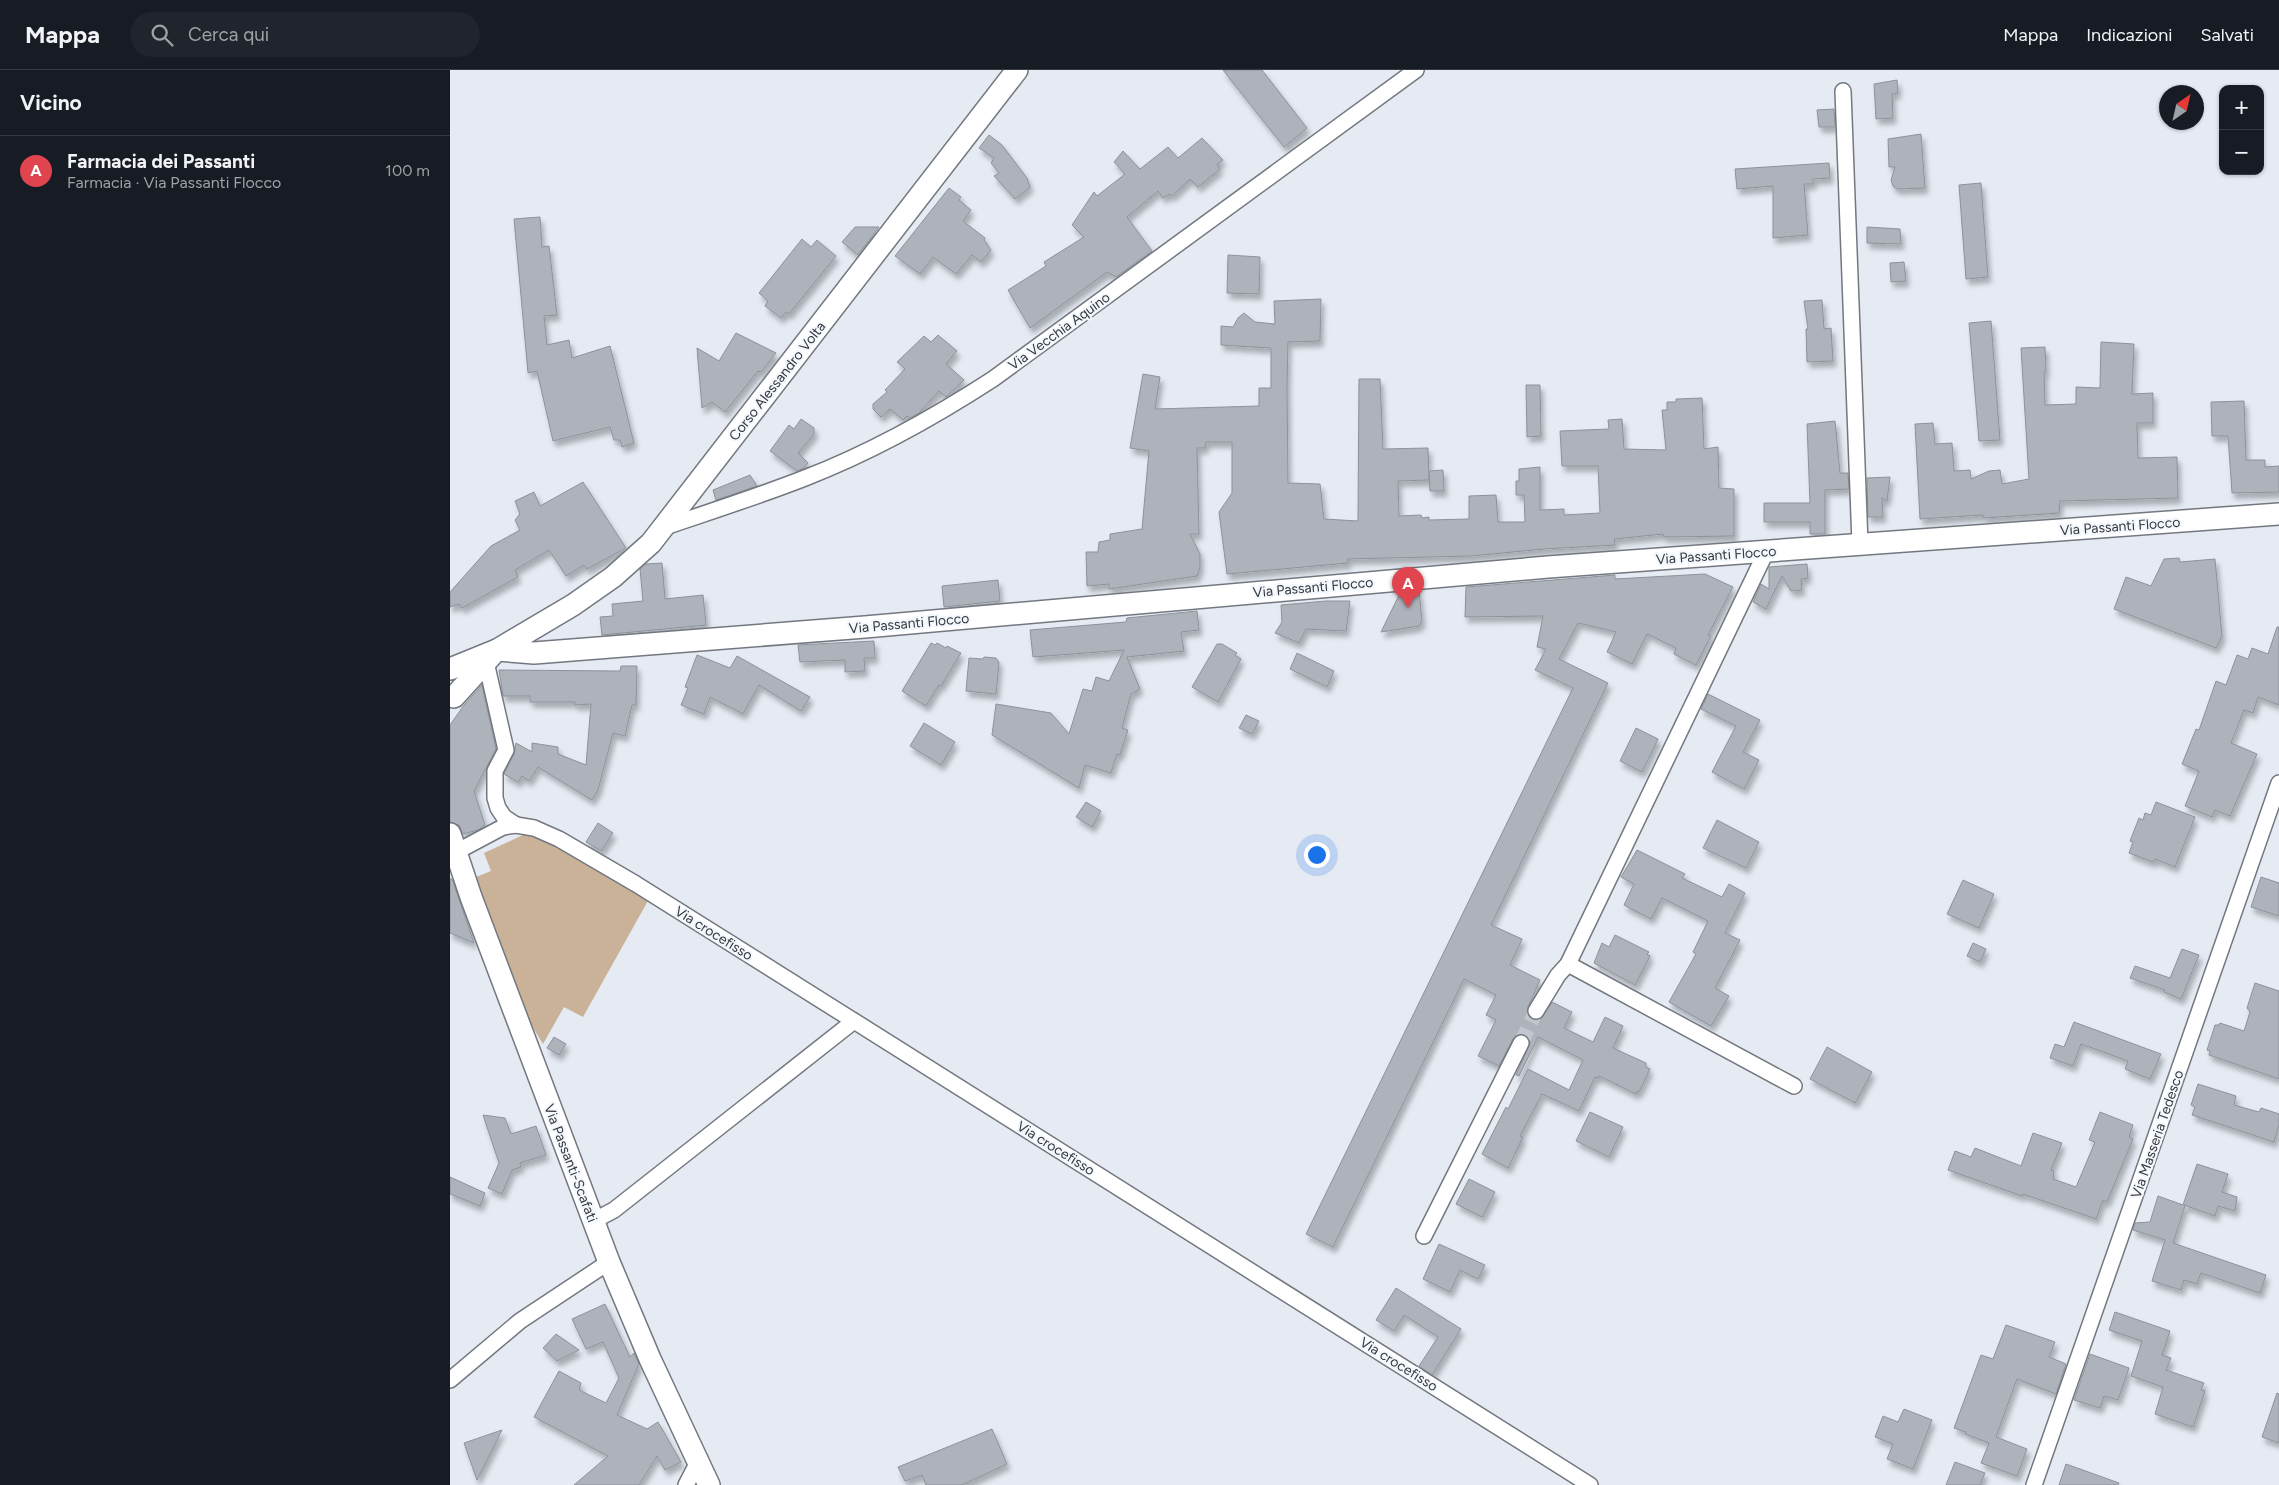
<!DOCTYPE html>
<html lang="it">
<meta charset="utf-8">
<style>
:root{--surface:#171b24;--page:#20242c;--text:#f1f3f6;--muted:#9ea1a6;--line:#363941;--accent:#8c9099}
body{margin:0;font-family:Figtree,sans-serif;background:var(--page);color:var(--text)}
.controls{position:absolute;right:15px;top:15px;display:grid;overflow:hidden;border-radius:10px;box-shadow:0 1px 4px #0004}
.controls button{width:45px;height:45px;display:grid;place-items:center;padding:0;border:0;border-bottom:1px solid var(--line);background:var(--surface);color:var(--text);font:25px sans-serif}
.compass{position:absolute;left:1709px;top:15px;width:45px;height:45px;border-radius:50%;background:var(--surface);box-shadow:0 1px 4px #0004;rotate:34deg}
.you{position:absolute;left:866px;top:784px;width:18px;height:18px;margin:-12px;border:4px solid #fff;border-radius:50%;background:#1a73e8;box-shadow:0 0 0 8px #1a73e833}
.badge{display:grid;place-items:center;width:32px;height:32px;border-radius:50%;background:var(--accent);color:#fff;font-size:16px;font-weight:700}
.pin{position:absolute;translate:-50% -41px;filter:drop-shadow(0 1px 2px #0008)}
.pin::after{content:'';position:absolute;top:26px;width:18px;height:15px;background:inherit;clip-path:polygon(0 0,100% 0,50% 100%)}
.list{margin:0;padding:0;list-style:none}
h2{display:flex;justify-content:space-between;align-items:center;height:65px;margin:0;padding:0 20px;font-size:21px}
h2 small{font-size:16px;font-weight:400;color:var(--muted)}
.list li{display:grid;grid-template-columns:32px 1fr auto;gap:15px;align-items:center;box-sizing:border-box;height:70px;padding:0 20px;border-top:1px solid var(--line)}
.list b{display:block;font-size:19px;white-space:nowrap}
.list p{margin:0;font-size:16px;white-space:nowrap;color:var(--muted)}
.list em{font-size:16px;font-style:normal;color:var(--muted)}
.icon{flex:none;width:28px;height:28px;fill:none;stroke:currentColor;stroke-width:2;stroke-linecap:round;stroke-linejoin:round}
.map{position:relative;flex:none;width:1829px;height:1415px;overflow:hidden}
header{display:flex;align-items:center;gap:30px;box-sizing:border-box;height:70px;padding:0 25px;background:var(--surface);border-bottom:1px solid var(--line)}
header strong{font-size:24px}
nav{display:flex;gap:28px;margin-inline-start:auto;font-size:18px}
.search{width:350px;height:45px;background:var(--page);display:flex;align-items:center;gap:12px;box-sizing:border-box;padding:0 18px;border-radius:28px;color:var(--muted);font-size:19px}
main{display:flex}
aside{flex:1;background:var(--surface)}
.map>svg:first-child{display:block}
</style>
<header>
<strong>Mappa</strong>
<div class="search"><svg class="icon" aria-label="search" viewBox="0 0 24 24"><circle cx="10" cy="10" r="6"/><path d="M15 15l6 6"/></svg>Cerca qui</div>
<nav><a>Mappa</a><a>Indicazioni</a><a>Salvati</a></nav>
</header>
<main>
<aside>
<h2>Vicino<small></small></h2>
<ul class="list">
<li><span class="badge" style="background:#e0444e">A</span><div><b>Farmacia dei Passanti</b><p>Farmacia · Via Passanti Flocco</p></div><em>100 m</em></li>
</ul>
</aside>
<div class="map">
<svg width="1829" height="1415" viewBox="0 0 1829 1415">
<defs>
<filter id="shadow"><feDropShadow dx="3" dy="5.5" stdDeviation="2.5" flood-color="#0004"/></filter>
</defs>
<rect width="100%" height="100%" fill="#e5eaf3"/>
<path fill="#cab298" d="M75,764L99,770L199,829L133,947L114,937L93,974L77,948L26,807L41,801L34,783Z"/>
<g fill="#adb2bb" stroke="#8d929a" filter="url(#shadow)">
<path d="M773,0H812L857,58L834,77Z"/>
<path d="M1447,10L1448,23L1442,24L1443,48L1426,49L1424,14Z"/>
<path d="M1384,39L1385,57H1369L1367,40Z"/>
<path d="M1471,64L1475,118L1447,119L1443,116L1441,110L1445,97H1439L1438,69Z"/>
<path d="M539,65L552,75L577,108L580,117L565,129L544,106L549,103L541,93L544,88L529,78Z"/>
<path d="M752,68L773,90L767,94L770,99L748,117L740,109L722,126L719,124L713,128L708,121L677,147L702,181L666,207L657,202L580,258L558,220L596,196L594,192L634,167L622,155L644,122L647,126L675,104L664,92L673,81L690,99L718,77L728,88Z"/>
<path d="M1379,93L1380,108L1363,109V114H1354L1358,165L1323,168V116L1287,119L1285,99Z"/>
<path d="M1531,113L1538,207L1516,209L1509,115Z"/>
<path d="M499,118L511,127L509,130L521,140L513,151L535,168L534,170L541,180L531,192L522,185L506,204L483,187L470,204L445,186Z"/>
<path d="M90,147L92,177L99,176L107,245L94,246L97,275L119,270L122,288L160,276L184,373L172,377L170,370H164L160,357L103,371L87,301L78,303L64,149Z"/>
<path d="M405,157H429L408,185L392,172Z"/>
<path d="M1417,157L1450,159L1451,174L1417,173Z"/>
<path d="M352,169L361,177L367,170L386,186L339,244L336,242L331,248L315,236L318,231L309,223Z"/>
<path d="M778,185L810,187L809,224L777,223Z"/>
<path d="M1454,192L1456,211L1441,212L1440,193Z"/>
<path d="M871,229L870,271L838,272L837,318L838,413L870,414L874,449L908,451L909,309H930L933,379L978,378L979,410L948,411L949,446L971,445L972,448L979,447V450L1019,449V426L1046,425L1048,452H1075L1074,425H1066V411H1069V399L1090,397V440L1114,439V445L1150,443L1148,396H1112L1110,361L1159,359L1158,350L1172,349L1174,379L1216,380L1212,340H1217V332H1226V329L1252,328L1254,379L1268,377L1269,418L1284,419V466L1214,467L1213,464L1164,469L1165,475L1094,479L1021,486L898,489V493L777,504L769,442L782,423V372H756L755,378H747L749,464H740L750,484V497L747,506L659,519V514L637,516L636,482H648L649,472L660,470V464L692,459L699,381L680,378L693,304L710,307L705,339L809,336V318H821V278L771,275V256L783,257L788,248L794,243L805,252L825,254L824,231Z"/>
<path d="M1372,230L1374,259L1381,258L1383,291L1357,292L1356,259H1358L1354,231Z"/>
<path d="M1541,251L1550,370L1529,371L1519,253Z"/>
<path d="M286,263L326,283L311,302L308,301L275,342L262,332L252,338L247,278L269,291Z"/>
<path d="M488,265L507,281L496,294L514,310L496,327L489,321L469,343L460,348L457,346L453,350L440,339L431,347L423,339V334L437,322L435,320L455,299L447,292L474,266L481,272Z"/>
<path d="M1651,272L1684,274L1682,324L1703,323V353H1687L1688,388L1727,387L1728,428L1610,431L1609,443L1534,448L1533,445L1470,449L1465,354L1483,353L1485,374L1502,373L1504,401L1520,400L1521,409L1539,401L1550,400L1552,414L1579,409L1571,278L1595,277L1596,302H1594L1595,335L1626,334V317L1650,318Z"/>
<path d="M1076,315H1090L1091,366L1077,367Z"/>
<path d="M1794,331L1796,390H1815V397L1829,396V422L1782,423L1778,366H1762L1761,332Z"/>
<path d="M351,349L364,358V364L348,383L358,393L354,398L347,401L320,381L339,355L344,359Z"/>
<path d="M1385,351L1390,403H1398L1399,419L1375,420V464H1360V452H1314V433H1360L1357,354Z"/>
<path d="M993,400L994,421H980L979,401Z"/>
<path d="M300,405L307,416L266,430L263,420Z"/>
<path d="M1440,407L1437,431L1432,428L1433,447H1418L1417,408Z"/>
<path d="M133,412L176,478L137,499L134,495L116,506L99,480L65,500L68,507L12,538L9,534L0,537V522L41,476L70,460L65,450L70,444L65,431L84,422L90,436Z"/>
<path d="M1729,488L1730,492L1765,489L1772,566L1766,578L1664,539L1676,507L1701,516L1714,489Z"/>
<path d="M212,493L215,529L253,525L256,555L152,565L150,547L163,546L162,534L193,531L190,499L196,494Z"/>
<path d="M1357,494L1358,508L1351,509L1352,520L1341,521L1332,506L1316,539L1303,532L1311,514L1319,519V497Z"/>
<path d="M1255,504L1283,517L1258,565L1261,566L1246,595L1224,584L1226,578L1197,564L1182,594L1157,582L1166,562L1128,553L1109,589L1158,613L1041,855L1072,869L1060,895L1090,910L1078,937V946L1085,950L1091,949L1102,932L1122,942L1114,958L1143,972L1155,947L1173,956L1163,978L1196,993V997L1200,999L1189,1022L1187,1021L1186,1024L1149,1006L1148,1008L1145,1007L1129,1041L1092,1024L1070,1066L1073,1067L1058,1098L1032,1084L1056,1037L1058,1039L1078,999L1119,1020L1133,990L1088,967L1069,1006L1066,1005L1080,973L1079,967L1071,964L1063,969L1049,996L1028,986L1046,950L1036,945L1046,925L1014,909L883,1177L856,1164L1123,618L1085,600L1096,579L1087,577L1093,546L1015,547L1016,517L1165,505V509Z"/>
<path d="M548,510L550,531L494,537L492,516Z"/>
<path d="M969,521L972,551L969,556L931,562L950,523Z"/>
<path d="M876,531H900L896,561L856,559L849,573L825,563L832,552L831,535Z"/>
<path d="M747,541L749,560L731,562L734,581L677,587L690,619L681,624L672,658L678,660L670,685L667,684L661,703L635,695L629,718L542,665L546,634L601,643L619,664L633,619L642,621L646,607L659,611L674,580L583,587L580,560L676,552L677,548Z"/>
<path d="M1827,557H1829V635L1808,627L1803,643L1794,640L1781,673L1807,684L1780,746L1765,740L1762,747L1735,736L1749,701L1732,694L1746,659L1749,660L1766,611L1776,615L1787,585L1798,589L1802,578L1818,584Z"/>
<path d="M424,571L425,588H414L415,601L395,602V590L350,592L348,575Z"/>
<path d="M481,573L485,575L487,573L496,578L497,576L511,583L491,616L489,615L476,636L452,621Z"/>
<path d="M767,574H772L787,583L785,585L791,589L768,632L742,617Z"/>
<path d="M847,583L884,601L877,617L840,599Z"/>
<path d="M247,585L280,598L287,586L360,627L351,641L309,615L293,644L260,627L254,644L231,635L238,618L235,617Z"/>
<path d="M534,587L546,588L549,592L546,624L516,621L519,588L533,589Z"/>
<path d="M171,596H187L186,635H182L175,666L163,663L148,720L142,730L88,697L79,711L72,706L68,712L54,704L64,684L66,673L82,682V673L108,677V684L136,695L141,634L125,635V632H80V626H53L49,600L170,601Z"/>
<path d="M32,615L46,679L24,721L35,755L28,760L13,764L9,755L0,752V655L14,635Z"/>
<path d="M1258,624L1310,650L1293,682L1309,690L1294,719L1262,702L1286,656L1251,639Z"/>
<path d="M796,645L809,651L802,664L789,658Z"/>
<path d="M474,653L505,672L491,695L460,676Z"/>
<path d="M1186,658L1208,669L1192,702L1170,691Z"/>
<path d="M636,732L651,741L642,757L626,747Z"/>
<path d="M1706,732L1745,747L1725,797L1705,789L1703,792L1679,783L1683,772L1680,771L1689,748L1693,750L1695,743L1701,745Z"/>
<path d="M1267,750L1309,772L1296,798L1253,778Z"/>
<path d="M148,753L163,763L151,781L136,772Z"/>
<path d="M1187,780L1235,804L1232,808L1272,827L1279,814L1295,823L1275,863L1290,870L1265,918L1279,926L1261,956L1219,932L1246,884L1243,882L1258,851L1212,828L1201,849L1174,835L1184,814L1171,807Z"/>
<path d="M1811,807L1829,813V846L1801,837Z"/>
<path d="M0,809H2L24,873L0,863Z"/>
<path d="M1513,810L1544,824L1529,858L1497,844Z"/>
<path d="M1165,865L1199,882L1197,884L1200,886L1185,915L1144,893L1152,873L1159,877Z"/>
<path d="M1523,873L1536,879L1530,892L1517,886Z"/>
<path d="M1732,879L1749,885L1731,929L1714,922L1715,920L1680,908L1685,896L1720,908Z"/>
<path d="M1805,913L1829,921V1009L1759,985L1760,981L1757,980L1765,955H1769L1770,953L1794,961L1800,942L1797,938Z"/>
<path d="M1624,952L1711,984L1700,1009L1675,999L1678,991L1631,974L1623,996L1600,988L1605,974L1614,977Z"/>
<path d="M104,967L116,974L109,985L97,978Z"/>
<path d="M1377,977L1422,1002L1405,1033L1360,1009Z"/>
<path d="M1748,1014L1786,1026L1784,1035L1809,1042L1811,1038L1829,1044V1055L1824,1072L1742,1045L1745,1037L1741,1035Z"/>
<path d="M1140,1042L1173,1057L1159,1087L1126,1071Z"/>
<path d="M1650,1042L1683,1055L1679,1067L1683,1069L1657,1132L1653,1130L1646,1149L1573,1124L1572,1126L1498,1100L1505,1081L1521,1087L1525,1078L1571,1096L1583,1063L1612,1073L1601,1100L1604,1101L1603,1109L1626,1117L1645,1072L1639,1070Z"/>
<path d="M33,1045L55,1048L61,1064L86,1056L96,1085L70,1093L71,1097L62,1100L52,1124L38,1118L49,1093Z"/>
<path d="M1747,1094L1778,1104L1772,1122L1787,1127L1785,1141L1768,1136L1765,1146L1734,1135L1735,1136L1723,1173L1816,1205L1810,1223L1751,1203L1747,1214L1734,1210L1731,1220L1702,1211L1715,1170L1683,1160L1685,1153L1700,1152L1708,1126L1733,1135Z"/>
<path d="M0,1107L35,1123L30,1136L0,1124Z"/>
<path d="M1019,1109L1045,1122L1032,1147L1006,1134Z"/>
<path d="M989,1174L1035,1195L1028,1209L1010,1200L1000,1222L973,1209Z"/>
<path d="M946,1218L1011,1259L982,1305L969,1296L988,1267L954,1245L944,1261L926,1250Z"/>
<path d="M155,1234L180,1287L184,1283L189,1294L167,1345L197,1359L208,1352L231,1392L215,1400L207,1386L189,1415H124L158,1386L84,1347L109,1301L131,1313L129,1320L156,1333L169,1308L153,1272L136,1279L122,1249Z"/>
<path d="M1665,1242L1720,1261L1712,1285L1721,1288L1716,1300L1754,1313L1751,1320L1755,1321L1743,1357L1705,1344L1713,1317L1681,1306L1692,1271L1659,1260Z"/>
<path d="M1556,1255L1605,1272L1599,1287L1616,1294L1606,1324L1567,1309L1546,1367L1577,1379L1567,1406L1531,1393L1539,1373L1515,1364L1516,1362L1504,1358L1531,1285L1543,1289Z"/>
<path d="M106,1264L129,1280L107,1291L93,1278Z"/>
<path d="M1640,1284L1679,1298L1668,1330L1654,1326L1650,1338L1624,1330Z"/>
<path d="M1827,1323L1829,1324V1373L1812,1367Z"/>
<path d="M1454,1339L1482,1350L1463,1399L1437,1389L1443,1374L1425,1367L1433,1346L1448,1352Z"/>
<path d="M542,1359L557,1394L512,1415H476L472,1405L455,1411L448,1397Z"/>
<path d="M52,1360L27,1410L14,1373Z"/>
<path d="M1505,1392L1535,1403L1530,1415H1496Z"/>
<path d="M1616,1394L1669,1413L1668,1415H1609Z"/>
</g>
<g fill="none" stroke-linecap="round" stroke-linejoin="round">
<path stroke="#c2c6ce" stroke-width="15" stroke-dasharray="15 8" stroke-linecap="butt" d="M1071,973L1086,941"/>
<g stroke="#737880" stroke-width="18">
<g id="street">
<path d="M1393,21L1410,474"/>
<path d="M215,457C262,441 309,426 355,408C422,382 483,348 543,309L966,0"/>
<path d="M1316,482L1118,894L1344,1016"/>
<path d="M36,592L56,680L45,701V728L48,738L54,747L66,755"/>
<path d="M6,782L53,757L66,755L84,758L109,769L186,814L404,951L1140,1415"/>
<path d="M1086,941L1108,905L1118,894"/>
<path d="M143,1151L164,1140L404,951"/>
<path d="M974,1166L1071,973"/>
<path d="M0,1310L70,1251L159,1192"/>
<path d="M236,1415L248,1392"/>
<path d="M1584,1415L1829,713"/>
</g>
</g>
<g stroke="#737880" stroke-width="24">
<g id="secondary">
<path d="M47,580L84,583L415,557L1098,497L1829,444"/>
<path d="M0,599L47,580L123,535L163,507L201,473L567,0"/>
<path d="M4,627L43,584"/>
<path d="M0,764L21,827L159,1192L200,1289L259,1415"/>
</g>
</g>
<use href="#street" stroke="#fff" stroke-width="15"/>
<use href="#secondary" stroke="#fff" stroke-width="21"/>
</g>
<g text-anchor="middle" stroke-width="4.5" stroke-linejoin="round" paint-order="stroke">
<g font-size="14" fill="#35373a" stroke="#f3f8ff">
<text transform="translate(609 261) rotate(-36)" y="5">Via Vecchia Aquino</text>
<text transform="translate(327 311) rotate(-52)" y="5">Corso Alessandro Volta</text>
<text transform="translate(1670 456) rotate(-4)" y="5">Via Passanti Flocco</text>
<text transform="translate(1266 485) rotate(-4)" y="5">Via Passanti Flocco</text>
<text transform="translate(863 517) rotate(-5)" y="5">Via Passanti Flocco</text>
<text transform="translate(459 553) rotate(-5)" y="5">Via Passanti Flocco</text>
<text transform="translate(264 863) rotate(32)" y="5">Via crocefisso</text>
<text transform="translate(1707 1064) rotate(-71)" y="5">Via Masseria Tedesco</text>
<text transform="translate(606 1078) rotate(32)" y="5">Via crocefisso</text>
<text transform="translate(121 1093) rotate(69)" y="5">Via Passanti-Scafati</text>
<text transform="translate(949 1294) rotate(32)" y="5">Via crocefisso</text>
</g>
</g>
</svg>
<div class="controls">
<button>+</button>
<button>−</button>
</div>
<svg class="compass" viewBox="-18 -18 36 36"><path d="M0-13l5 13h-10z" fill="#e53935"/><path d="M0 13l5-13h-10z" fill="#9ea1a6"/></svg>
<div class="you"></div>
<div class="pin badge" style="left:958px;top:538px;background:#e0444e">A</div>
</div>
</main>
